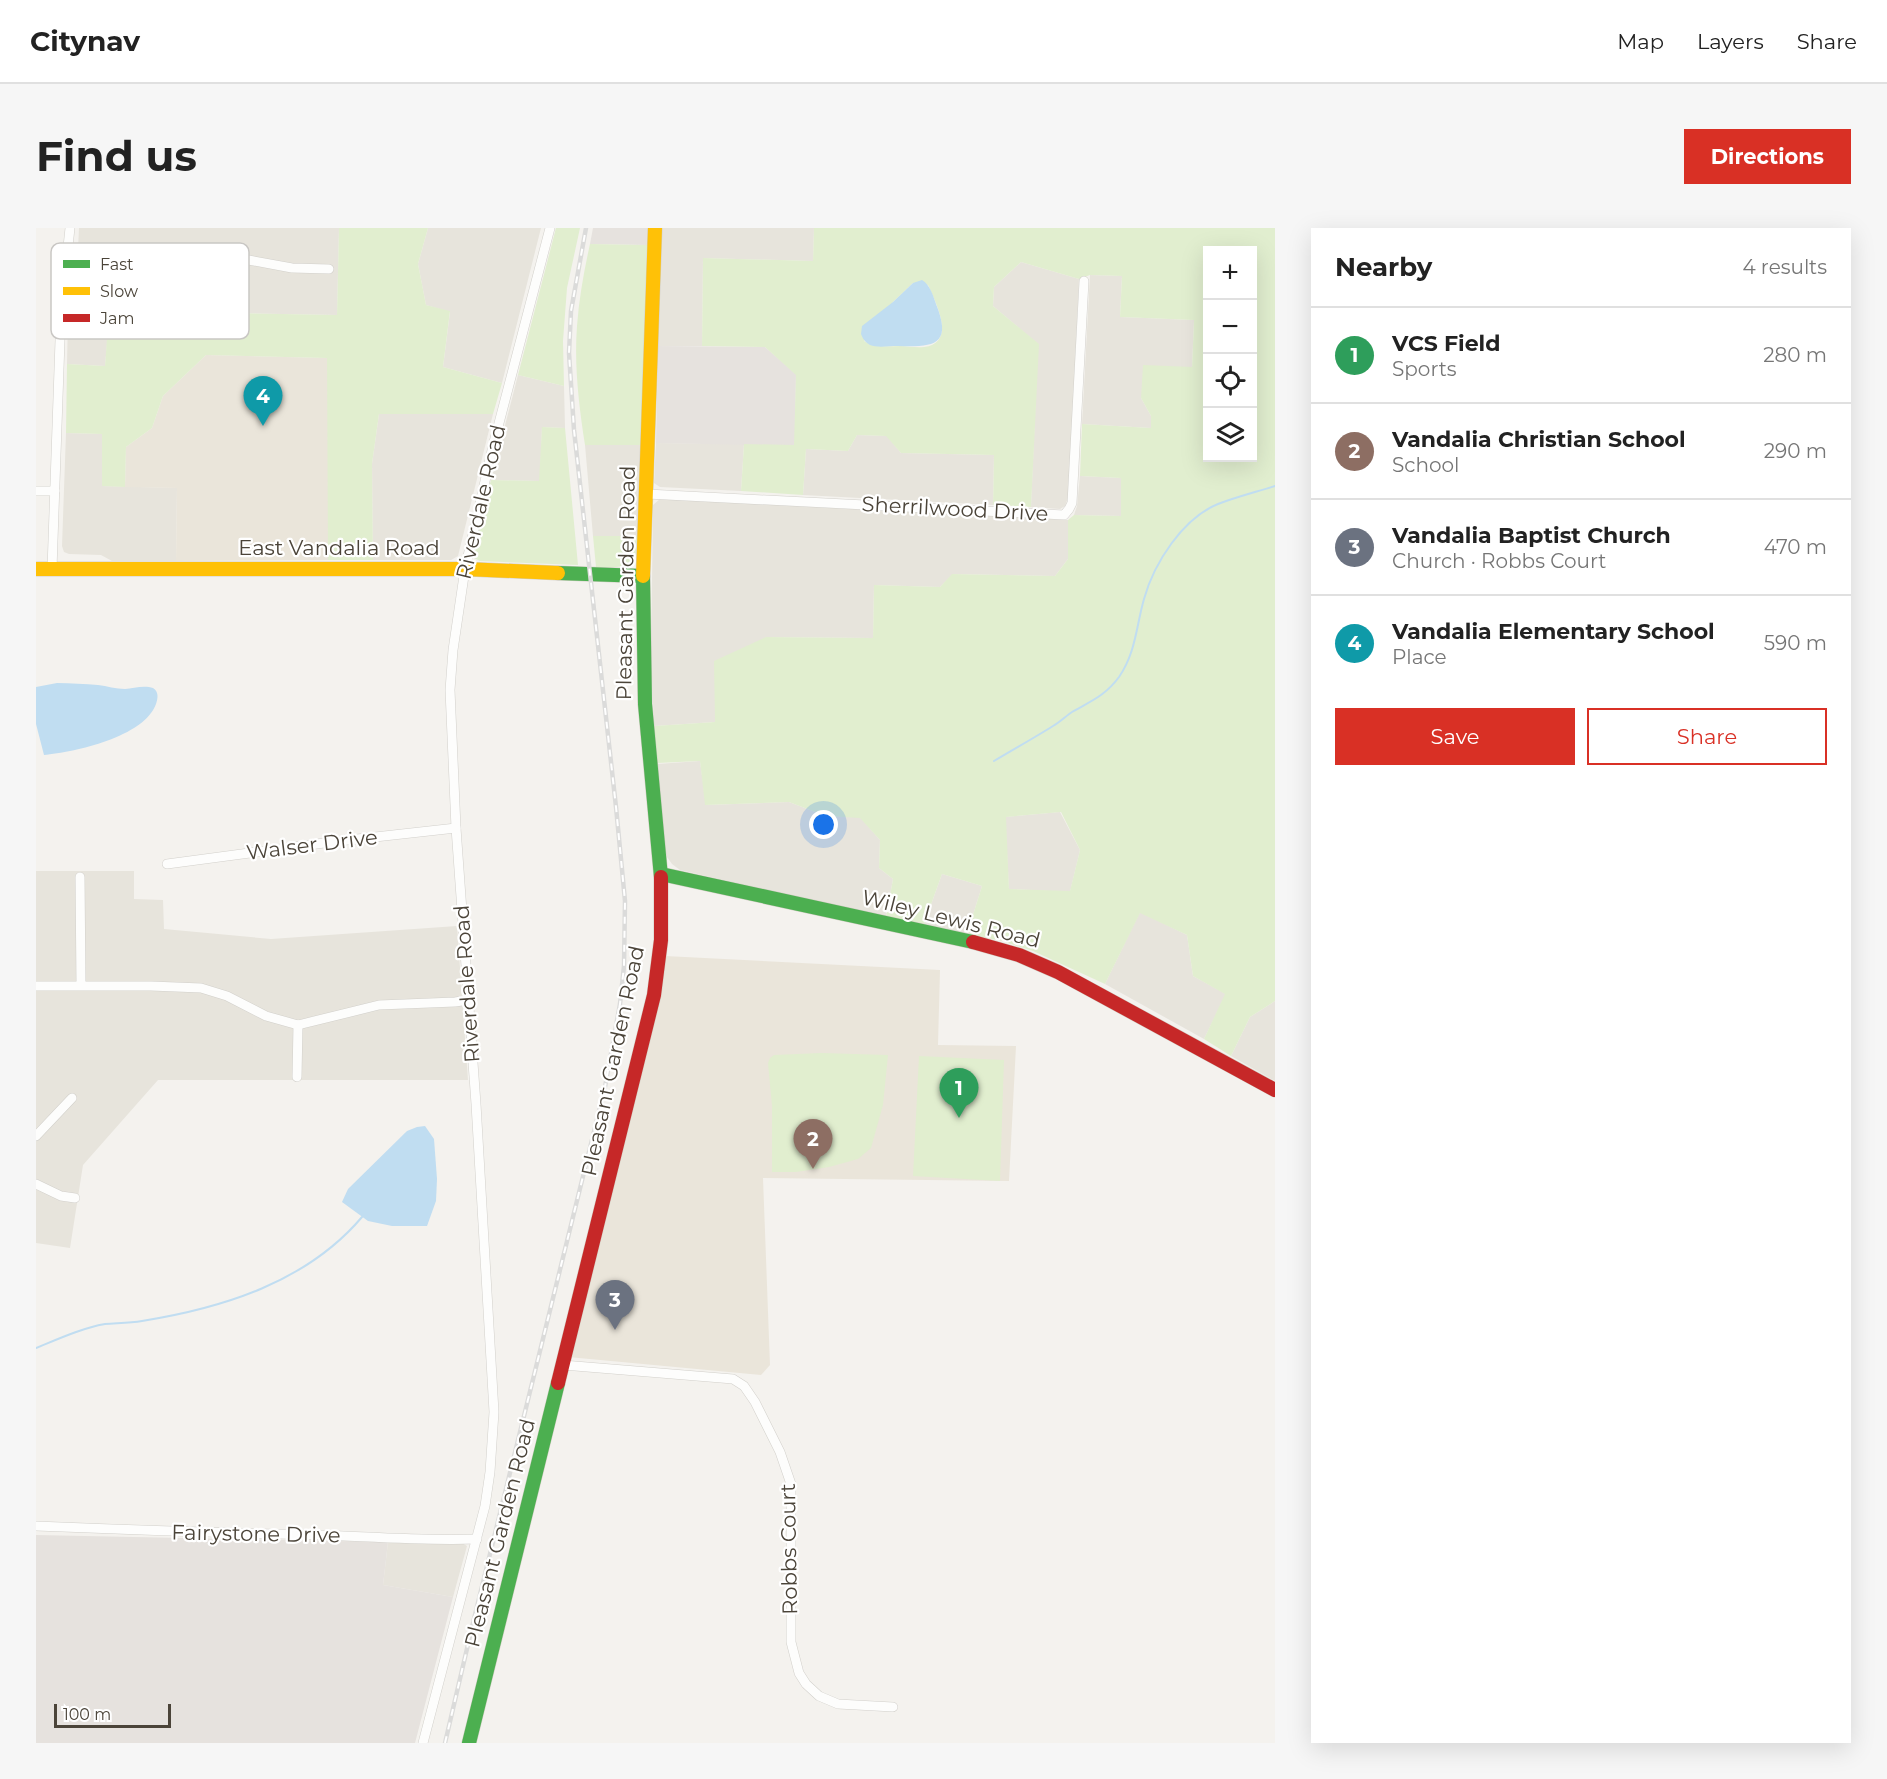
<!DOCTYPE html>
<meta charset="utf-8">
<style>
:root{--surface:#fff;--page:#f6f6f6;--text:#222;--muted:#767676;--line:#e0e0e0;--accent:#d93025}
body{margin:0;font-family:Montserrat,sans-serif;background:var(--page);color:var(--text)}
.controls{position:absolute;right:18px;top:18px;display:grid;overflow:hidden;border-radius:0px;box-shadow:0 6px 24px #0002}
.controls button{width:54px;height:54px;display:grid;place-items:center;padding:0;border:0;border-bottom:2px solid var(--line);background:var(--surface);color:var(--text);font:30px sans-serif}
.scale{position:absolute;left:18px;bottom:15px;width:117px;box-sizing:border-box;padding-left:6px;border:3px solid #4b4439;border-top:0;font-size:16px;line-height:21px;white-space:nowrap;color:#4b4439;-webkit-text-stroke:4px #fff;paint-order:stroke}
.you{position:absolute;left:788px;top:597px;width:21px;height:21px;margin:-15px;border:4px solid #fff;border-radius:50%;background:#1a73e8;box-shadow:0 0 0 9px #1a73e833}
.badge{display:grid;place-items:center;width:39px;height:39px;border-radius:50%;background:var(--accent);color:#fff;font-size:20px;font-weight:700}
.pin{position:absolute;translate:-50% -50px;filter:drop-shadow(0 2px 3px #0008)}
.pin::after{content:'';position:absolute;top:32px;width:21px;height:18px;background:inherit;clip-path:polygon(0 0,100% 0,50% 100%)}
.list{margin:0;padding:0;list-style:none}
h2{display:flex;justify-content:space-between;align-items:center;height:78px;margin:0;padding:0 24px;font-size:26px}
h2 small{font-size:20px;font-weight:400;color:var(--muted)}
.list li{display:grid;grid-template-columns:39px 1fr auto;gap:18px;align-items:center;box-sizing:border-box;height:96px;padding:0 24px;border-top:2px solid var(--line)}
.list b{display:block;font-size:22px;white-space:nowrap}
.list p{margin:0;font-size:20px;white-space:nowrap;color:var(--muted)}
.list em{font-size:20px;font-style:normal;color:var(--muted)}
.actions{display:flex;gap:12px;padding:18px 24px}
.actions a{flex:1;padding:14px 0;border:2px solid var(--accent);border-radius:0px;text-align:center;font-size:21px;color:var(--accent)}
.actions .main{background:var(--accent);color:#fff}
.icon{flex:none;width:33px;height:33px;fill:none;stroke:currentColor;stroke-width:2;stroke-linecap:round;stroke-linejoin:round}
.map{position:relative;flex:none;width:1239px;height:1515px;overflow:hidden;border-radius:0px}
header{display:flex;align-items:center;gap:36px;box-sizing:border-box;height:84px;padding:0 30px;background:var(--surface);border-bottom:2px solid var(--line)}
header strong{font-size:28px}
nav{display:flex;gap:33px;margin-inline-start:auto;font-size:21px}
.intro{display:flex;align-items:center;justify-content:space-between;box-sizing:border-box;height:144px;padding:0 36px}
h1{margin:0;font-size:42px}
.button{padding:15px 27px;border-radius:0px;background:var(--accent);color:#fff;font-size:21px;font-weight:700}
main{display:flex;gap:36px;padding:0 36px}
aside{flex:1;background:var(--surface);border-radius:0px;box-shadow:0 6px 24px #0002}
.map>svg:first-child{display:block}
</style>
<header>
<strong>Citynav</strong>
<nav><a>Map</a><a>Layers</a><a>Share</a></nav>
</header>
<div class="intro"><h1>Find us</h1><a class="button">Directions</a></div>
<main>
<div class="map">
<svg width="1239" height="1515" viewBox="0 0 1239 1515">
<rect width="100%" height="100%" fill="#f4f2ee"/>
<g fill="#e7e4dc">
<path d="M43,0H303L301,87L74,83L69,138L31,136L32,91L42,22Z"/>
<path d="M392,0H505L466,155L407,139L414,84L390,77L382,36Z"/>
<path d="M625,0H778L777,33L667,30L666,118H622Z"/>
<path d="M985,34L1043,51L1033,267L1029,278L1024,281L995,279L1002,116L957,78L958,59Z"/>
<path d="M1054,47L1086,48L1084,89L1158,92L1156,139L1105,170L1115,188V200L1046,196Z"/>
<path d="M482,147L528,158L529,200L506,199L504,253L455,252Z"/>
<path d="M343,186H457L422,328L415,332H337L336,236Z"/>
<path d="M30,205L66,206V258L141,260L140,333H76L65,327L33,326L28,324L26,318Z"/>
<path d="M821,207L851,208L865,225L958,227L957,277L767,267L770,221L812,223Z"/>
<path d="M620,215L708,216L705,263L624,259L618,255Z"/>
<path d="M549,217H605L601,308H557Z"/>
<path d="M1044,248L1085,250V288L1038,287L1041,278Z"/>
<path d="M624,271L1032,292V331L1019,348L917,346L904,359L838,357L837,410L730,409L679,494L618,498L615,427L617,277Z"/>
<path d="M664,533L670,577L753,574L790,588L824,589L844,612L843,640L857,651L850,689L644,642L636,636L631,629L628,619L621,536Z"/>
<path d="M1024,584L1044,622L1034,664L973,661L969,589Z"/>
<path d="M0,643H98V671L127,672L128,701L235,711L421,698L432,852H122L47,937L34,1020L0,1015Z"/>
<path d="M906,646L946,658L931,706L888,696Z"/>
<path d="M1104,684L1151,707L1157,748L1190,766L1168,811L1069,756Z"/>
<path d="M1239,773V853L1195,828L1214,789Z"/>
<path d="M352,1314L397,1316L426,1315L431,1318L417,1369L347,1357Z"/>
</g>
<g fill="#e6e2de">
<path d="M557,0H612L611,17L554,16Z"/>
<path d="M622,118L729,119L760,146L759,218L620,215Z"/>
<path d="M0,1307L352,1314L347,1357L417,1369L379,1515H0Z"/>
</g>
<g fill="#eae5da">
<path d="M170,127L292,130V332L140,333L141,260L89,259L90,219L116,200L127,168Z"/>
<path d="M629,728L904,742L902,817L980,818L973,953L727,950L734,1137L725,1147L532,1129Z"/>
</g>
<g fill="#e1eecf" fill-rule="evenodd">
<path d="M303,0H392L382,36L390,77L414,83L407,139L466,155L457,186H343L336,236L337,332H292L291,130L170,127L127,168L116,200L90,219L89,259L66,258V206L30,205L31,136L69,138L73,83L301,87Z"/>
<path d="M520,0H544L531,60L527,113L528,158L482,147Z"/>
<path d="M778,0H1239V773L1214,789L1195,828L1168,811L1189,766L1157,748L1151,707L1104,685L1069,756L997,723L966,713L931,706L946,658L906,646L888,696L850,689L857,651L843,640L844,612L824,590L790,588L753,574L669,577L664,533L621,535L618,498L679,494L678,433L730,409L837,410L838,357L904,359L916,346L1019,348L1032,331V292L1038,287L1085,288V250L1044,248L1046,196L1115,200V188L1105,170L1107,137L1156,139L1158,92L1084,89L1086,48L1054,47L1043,51L985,34L958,59L957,78L1003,116L995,279L957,277L958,227L865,225L850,208L821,207L812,223L770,221L767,267L705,263L708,216L758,217L760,147L729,119L666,118L667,30L777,33ZM1172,22H1216V230H1172ZM877,55L892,57C900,75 921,115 888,119C880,120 872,118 864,118C851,118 839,120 828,113L857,74ZM1025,584L1044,622L1034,663L973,661L970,589Z"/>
<path d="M554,16L611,17L605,217H549C543,178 538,138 541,98C543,70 548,43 554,16Z"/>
<path d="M506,199L529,200L542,337L444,333L438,330L436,322L455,252L503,253Z"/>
<path d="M557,308H601L600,328C590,341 576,340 560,339Z"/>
<path d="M785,825L852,827L847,877L835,920L822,931L793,939L760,944H736V878L732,835L734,830L738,827Z"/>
<path d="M883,828L968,832L964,953L877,948Z"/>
</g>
<g fill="#c0ddf1">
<path d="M886,52C894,57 897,67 900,76C917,118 897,119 862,118C853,118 841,120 834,117C829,114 827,111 825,106L826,98L857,74L877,55Z"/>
<path d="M21,455C35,455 49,456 62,457C71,458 80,461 89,461C97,460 109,457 117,460C123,464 122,470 120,476C108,509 39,524 8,527L0,496V459Z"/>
<path d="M389,898L398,911L401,951L400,973L391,998H356L332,993L306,974L312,961L371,903L381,899Z"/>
</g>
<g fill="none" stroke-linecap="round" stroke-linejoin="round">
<g stroke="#c0ddf1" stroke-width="2">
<path d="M958,533C978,521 998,510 1017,498C1024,494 1030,488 1036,484C1055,473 1069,468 1083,449C1100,424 1100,399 1108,371C1118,335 1147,290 1182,276C1200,269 1220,264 1239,258"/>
<path d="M0,1120C22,1111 46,1100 69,1096C82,1095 94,1095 106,1093C187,1080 271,1054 326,989"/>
</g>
<g stroke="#d2d0cb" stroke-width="10">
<g id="street">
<path d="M31,33L78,39L110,35L145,28L168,27L196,29L256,40L293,41"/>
<path d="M0,263H19"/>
<path d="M611,266L1028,287L1033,281L1036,275L1048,53"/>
<path d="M16,341L25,84L34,0"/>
<path d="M131,636L303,613L420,600"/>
<path d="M44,649L45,757"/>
<path d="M0,758H115L165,760L191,768L230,788L262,797L343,777L419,774L433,772"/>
<path d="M261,849L262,797"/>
<path d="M0,908L36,870"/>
<path d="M0,956L25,968L39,970"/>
<path d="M527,1137L697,1151L708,1158L719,1174L744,1224L755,1256V1414L763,1445L770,1456L783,1468L802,1476L857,1479"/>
<path d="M0,1298C95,1302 191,1305 286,1307C338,1309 389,1313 441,1311"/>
<path d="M387,1515L449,1278L454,1244L458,1184L440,876L420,600L414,462L417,422L429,341L457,218L514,0"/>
</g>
</g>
<g stroke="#d3cfc5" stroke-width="15">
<g id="fast">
<path d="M522,345L607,348"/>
<path d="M607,348L609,476L625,649"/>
<path d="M625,646L937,714"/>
<path d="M433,1515L522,1155"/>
</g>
</g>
<g stroke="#d3cfc5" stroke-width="15">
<g id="slow">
<path d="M0,341H429L522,345"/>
<path d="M607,348L619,0"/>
</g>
</g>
<g stroke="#d3cfc5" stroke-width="15">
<g id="jam">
<path d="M937,714L983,727L1022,744L1239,862"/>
<path d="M522,1155L618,767L625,712V649"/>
</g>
</g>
<use href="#street" stroke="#fdfdfc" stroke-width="9"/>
<use href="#fast" stroke="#4caf50" stroke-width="14"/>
<use href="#slow" stroke="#ffc107" stroke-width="14"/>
<use href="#jam" stroke="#c62828" stroke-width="14"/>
<g stroke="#dbdbda" stroke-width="4.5">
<path id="rail" d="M409,1515L437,1395L569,859L584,776L588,738L589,673L580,579L538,202L533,125L535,83L550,0"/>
</g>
<use href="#rail" stroke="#fff" stroke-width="2" stroke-dasharray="7" stroke-linecap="butt"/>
</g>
<g text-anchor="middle" stroke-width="4.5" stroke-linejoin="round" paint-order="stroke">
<g font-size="21" fill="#4b4439" stroke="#fff">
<text transform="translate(445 274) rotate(-77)" y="7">Riverdale Road</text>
<text transform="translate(919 281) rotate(3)" y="7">Sherrilwood Drive</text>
<text x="303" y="327">East Vandalia Road</text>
<text transform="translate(590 355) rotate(-89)" y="7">Pleasant Garden Road</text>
<text transform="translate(276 617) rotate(-7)" y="7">Walser Drive</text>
<text transform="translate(915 691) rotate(14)" y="7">Wiley Lewis Road</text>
<text transform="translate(431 756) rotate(-94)" y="7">Riverdale Road</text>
<text transform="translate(577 833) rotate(-78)" y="7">Pleasant Garden Road</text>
<text transform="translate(464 1305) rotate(-76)" y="7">Pleasant Garden Road</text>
<text transform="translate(220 1306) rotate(1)" y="7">Fairystone Drive</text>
<text transform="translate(753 1321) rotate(-91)" y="7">Robbs Court</text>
</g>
</g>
<rect x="15" y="15" width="198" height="96" rx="9" fill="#fff" stroke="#c9c7c4" stroke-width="1.5"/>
<rect x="27" y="32" width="27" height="8" fill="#4caf50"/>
<rect x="27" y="59" width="27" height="8" fill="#ffc107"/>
<rect x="27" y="86" width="27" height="8" fill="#c62828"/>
<g font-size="16" fill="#4b4439">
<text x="64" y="42">Fast</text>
<text x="64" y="69">Slow</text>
<text x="64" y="96">Jam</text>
</g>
</svg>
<div class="controls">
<button>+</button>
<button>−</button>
<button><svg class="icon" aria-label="locate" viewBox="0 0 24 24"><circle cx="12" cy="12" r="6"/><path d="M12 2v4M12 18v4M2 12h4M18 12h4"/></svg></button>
<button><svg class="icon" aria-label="layers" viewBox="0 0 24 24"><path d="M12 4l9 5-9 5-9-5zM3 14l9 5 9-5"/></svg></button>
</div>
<div class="scale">100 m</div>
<div class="you"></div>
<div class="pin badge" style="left:923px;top:890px;background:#2e9e5b">1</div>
<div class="pin badge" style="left:777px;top:941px;background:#8d6e63">2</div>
<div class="pin badge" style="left:579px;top:1102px;background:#6b7280">3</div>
<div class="pin badge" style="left:227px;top:198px;background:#0f9aa8">4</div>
</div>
<aside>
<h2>Nearby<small>4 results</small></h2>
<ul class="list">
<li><span class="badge" style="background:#2e9e5b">1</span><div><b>VCS Field</b><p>Sports</p></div><em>280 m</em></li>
<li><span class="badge" style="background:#8d6e63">2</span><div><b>Vandalia Christian School</b><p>School</p></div><em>290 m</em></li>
<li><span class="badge" style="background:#6b7280">3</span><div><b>Vandalia Baptist Church</b><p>Church · Robbs Court</p></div><em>470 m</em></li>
<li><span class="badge" style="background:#0f9aa8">4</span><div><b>Vandalia Elementary School</b><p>Place</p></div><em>590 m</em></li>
</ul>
<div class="actions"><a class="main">Save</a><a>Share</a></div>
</aside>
</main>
